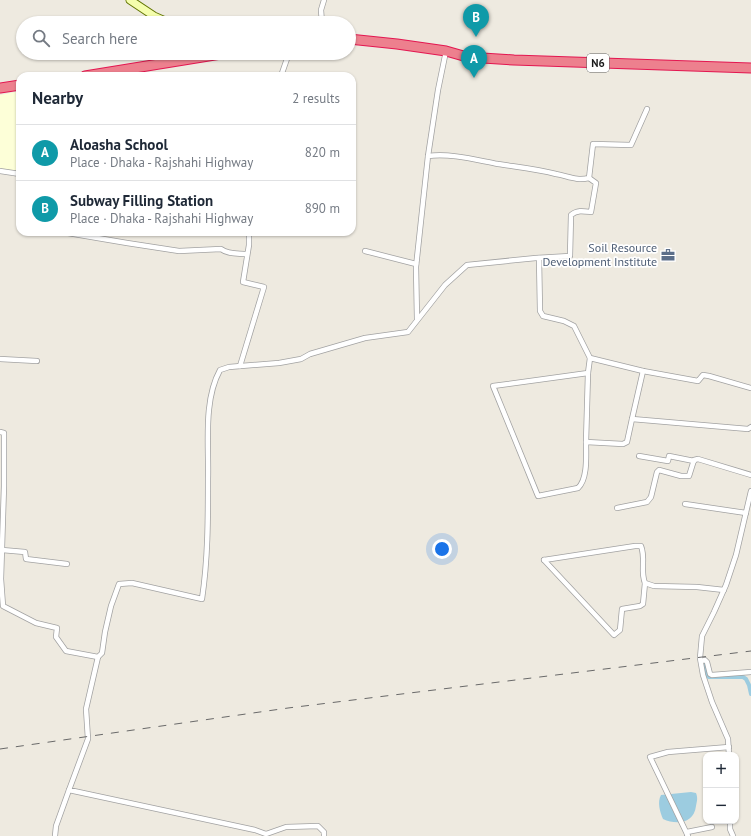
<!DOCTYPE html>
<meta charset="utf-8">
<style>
:root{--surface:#fff;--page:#f2f2f3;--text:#1f2937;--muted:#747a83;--line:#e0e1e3;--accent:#c70c00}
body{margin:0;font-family:"PT Sans",sans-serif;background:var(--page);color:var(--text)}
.controls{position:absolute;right:12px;bottom:12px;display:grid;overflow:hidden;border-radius:8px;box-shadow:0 1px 3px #0004}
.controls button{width:36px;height:36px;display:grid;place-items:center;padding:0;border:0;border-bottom:1px solid var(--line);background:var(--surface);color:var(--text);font:20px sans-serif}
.you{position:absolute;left:442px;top:549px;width:14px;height:14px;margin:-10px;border:3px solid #fff;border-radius:50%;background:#1a73e8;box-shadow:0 0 0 6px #1a73e833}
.badge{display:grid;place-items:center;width:26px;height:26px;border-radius:50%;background:var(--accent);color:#fff;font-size:13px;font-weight:700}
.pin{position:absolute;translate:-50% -33px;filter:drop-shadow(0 1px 2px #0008)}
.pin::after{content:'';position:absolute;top:21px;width:14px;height:12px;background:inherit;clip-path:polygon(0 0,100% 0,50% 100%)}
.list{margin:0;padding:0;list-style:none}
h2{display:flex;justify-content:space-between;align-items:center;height:52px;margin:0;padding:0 16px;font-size:17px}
h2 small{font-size:13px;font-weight:400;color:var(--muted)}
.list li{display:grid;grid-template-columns:26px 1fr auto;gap:12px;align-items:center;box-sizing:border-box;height:56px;padding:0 16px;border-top:1px solid var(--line)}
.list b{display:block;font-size:15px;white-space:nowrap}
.list p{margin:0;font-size:13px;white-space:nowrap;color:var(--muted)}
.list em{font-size:13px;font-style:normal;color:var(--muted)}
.icon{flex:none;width:22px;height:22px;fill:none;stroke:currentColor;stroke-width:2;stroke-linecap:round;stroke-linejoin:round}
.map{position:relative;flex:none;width:751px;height:836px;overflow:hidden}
.search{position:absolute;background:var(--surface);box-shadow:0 1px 3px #0004;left:16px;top:16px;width:340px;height:44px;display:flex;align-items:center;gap:10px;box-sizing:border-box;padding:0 14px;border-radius:22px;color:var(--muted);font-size:15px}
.panel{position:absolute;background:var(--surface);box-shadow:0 1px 3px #0004;left:16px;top:72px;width:340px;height:164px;border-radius:12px}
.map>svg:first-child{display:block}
</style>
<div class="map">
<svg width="751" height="836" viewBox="0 0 751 836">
<rect width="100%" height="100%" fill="#eeeae0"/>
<path fill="#fdffd8" d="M20,91V171L0,169V95Z"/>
<path fill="#9ccce0" d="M691,792L696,793C698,798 697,801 696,806C694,824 676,825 663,819C660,812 657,802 661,795Z"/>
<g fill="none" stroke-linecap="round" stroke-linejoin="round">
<path stroke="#9ccce0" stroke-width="4" d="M704,664L707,676L709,677H743L746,679L749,685L751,694"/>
<g stroke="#a2a2a2" stroke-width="6">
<g id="street">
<path d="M322,23L321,10L324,0"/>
<path d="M281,76L289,53"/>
<path d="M428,156L438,90L446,51"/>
<path d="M0,171L20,174"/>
<path d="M62,232L127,243L179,251L221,249C229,255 238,253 247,254"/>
<path d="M365,251L416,264"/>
<path d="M539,258L540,311L543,316L564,321L574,326L590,358L588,373L493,386L538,496L578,488C588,479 586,455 586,442L623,444L627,442L632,419L748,429L751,427"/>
<path d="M417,319L416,267L428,156C451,153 476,160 498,164C517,167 537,169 556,174C568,176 576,181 589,178L593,144L631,145L647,109"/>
<path d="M590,358L643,371L698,381L703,375L709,376L751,388"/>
<path d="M0,359L37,361"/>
<path d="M240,366L264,287L243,282L249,245V232"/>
<path d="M632,419L643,371"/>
<path d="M0,432L4,433V486L1,579L3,606L36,623L57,628L56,637L66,651L98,657"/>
<path d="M586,442L588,373"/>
<path d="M639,456L668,461L669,456L694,461"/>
<path d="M685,504L746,513"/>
<path d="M617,508L647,502L651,497L657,472L659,470L681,476H689L694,460L698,459L751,475"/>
<path d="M2,550L25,552L26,559L67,564"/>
<path d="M544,560L635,546H641C646,558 640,572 645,583L654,586L697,587L724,590"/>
<path d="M544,560L614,635L620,630L622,609L640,606L643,604L645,583"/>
<path d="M701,661L705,660L707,662L710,674L712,675L751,672"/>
<path d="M729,755L728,739L712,702L703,675L700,658L702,636L714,612L726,585L736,555L751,491"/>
<path d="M730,821V829L733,836"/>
<path d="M687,834V832L712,827"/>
<path d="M55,836L56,826L69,790"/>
<path d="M324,836V832L318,826L286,827L266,834L255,830L69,790L88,739L86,709L98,657L102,653L105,632L111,606L119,584L132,583L202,599C208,559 208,519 208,479C209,445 203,401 220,370L229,367L279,363L301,359L310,354L365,338L408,332L445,285L467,265L536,258L570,256L571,215C577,210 583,211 591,212L596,183L589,178"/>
<path d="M688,836L650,757L668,752L729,747"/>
</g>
</g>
<g stroke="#617500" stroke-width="9">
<path id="secondary" d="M130,0L154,16L170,23"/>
</g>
<g stroke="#e31650" stroke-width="11">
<g id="highway">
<path d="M349,39L397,44L446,51L467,57L514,60L751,68"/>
<path d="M85,76L227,53"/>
<path d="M0,88L20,85"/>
</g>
</g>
<use href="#street" stroke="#fff" stroke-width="4.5"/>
<use href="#secondary" stroke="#f5fead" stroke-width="7"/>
<use href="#highway" stroke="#ed808e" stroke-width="9"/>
<path stroke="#696969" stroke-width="1" stroke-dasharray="8 8" stroke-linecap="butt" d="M0,749L288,708L751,651"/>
</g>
<defs>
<g id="office-bare" transform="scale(1.08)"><path d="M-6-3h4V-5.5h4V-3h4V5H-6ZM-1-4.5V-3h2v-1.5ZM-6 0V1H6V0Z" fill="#5c6f8a" stroke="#fff" stroke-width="2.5" paint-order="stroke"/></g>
</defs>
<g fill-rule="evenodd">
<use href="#office-bare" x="668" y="255"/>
</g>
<g text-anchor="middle" stroke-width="3.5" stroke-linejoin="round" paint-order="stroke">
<rect fill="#fff" stroke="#5f5f5f" stroke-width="1" x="587" y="54" width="22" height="18" rx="3"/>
<g font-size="11" font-weight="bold" fill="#1b1b1b">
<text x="598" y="67">N6</text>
</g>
<g font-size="12" fill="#4e5e75" stroke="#fff" text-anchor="end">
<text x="657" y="252">Soil Resource<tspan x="657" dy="14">Development Institute</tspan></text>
</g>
</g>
</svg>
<div class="controls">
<button>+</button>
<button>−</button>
</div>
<div class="you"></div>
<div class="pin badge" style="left:474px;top:78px;background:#0f9aa8">A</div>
<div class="pin badge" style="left:476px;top:37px;background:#0f9aa8">B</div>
<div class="search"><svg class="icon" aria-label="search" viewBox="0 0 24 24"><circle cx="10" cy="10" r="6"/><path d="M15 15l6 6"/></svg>Search here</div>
<section class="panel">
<h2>Nearby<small>2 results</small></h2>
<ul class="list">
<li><span class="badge" style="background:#0f9aa8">A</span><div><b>Aloasha School</b><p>Place · Dhaka - Rajshahi Highway</p></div><em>820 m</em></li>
<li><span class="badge" style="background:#0f9aa8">B</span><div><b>Subway Filling Station</b><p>Place · Dhaka - Rajshahi Highway</p></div><em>890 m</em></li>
</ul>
</section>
</div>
